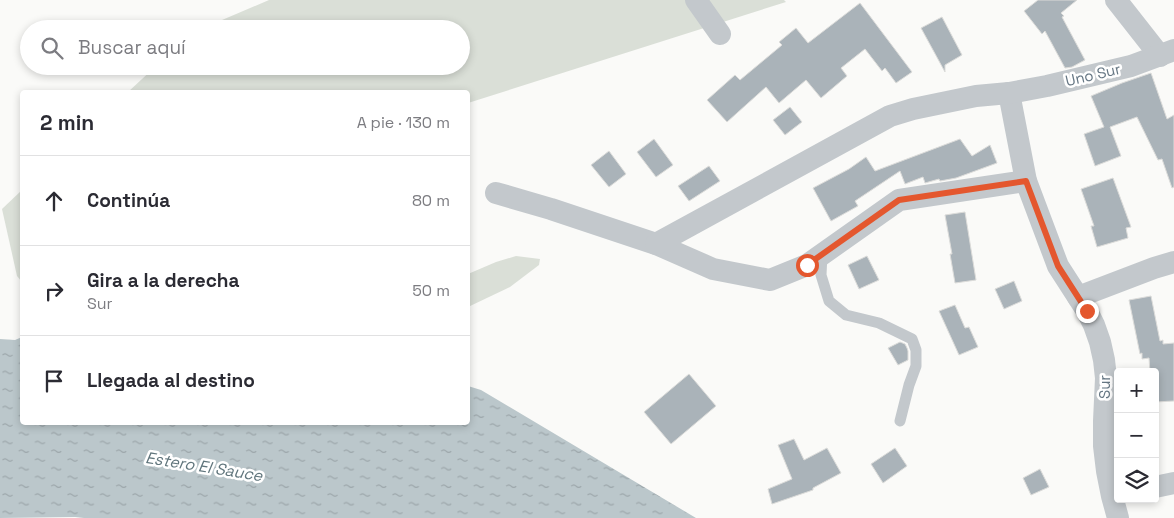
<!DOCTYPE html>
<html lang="es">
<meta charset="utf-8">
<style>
:root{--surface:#fff;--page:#f7f7f7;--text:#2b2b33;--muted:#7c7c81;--line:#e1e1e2}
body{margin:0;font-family:"Space Grotesk",sans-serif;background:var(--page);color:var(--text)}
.controls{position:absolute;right:15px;bottom:15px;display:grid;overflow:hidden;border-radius:5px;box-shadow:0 2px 8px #0003}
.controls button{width:45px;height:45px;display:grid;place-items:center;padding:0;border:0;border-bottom:1px solid var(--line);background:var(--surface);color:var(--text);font:25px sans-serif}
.stop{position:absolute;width:15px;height:15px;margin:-11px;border:4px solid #e4572e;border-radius:50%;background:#fff}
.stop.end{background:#e4572e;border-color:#fff;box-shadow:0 1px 5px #0008}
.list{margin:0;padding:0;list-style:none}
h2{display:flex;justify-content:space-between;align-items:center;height:65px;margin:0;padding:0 20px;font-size:21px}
h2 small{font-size:16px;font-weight:400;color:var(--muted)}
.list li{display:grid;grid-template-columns:32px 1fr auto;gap:15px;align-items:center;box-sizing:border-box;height:90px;padding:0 20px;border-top:1px solid var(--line)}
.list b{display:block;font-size:19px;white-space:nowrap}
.list p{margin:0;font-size:16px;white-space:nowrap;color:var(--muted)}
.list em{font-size:16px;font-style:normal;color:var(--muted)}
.icon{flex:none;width:28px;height:28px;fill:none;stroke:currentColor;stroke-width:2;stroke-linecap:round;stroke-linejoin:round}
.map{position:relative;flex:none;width:1174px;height:518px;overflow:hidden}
.search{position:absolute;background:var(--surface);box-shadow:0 2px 8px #0003;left:20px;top:20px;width:450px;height:55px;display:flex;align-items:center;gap:12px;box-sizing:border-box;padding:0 18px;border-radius:28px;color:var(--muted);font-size:19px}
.panel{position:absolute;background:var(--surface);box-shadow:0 2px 8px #0003;left:20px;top:90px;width:450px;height:335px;border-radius:5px}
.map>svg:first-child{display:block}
</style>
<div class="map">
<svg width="1174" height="518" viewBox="0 0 1174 518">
<defs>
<pattern id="water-ripples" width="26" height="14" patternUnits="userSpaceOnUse" patternTransform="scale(1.25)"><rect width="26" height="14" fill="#bbc7cb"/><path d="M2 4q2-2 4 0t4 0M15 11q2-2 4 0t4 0" fill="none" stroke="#9ca6aa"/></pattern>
</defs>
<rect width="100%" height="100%" fill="#fafaf8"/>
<g fill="#dadfd7">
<path d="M269,0H784L786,2L468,103V92H128L156,66H461V29H201Z"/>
<path d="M22,190V282L17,276L2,209Z"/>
<path d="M516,256L540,259L539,265L510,287L468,307V274L496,262Z"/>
</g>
<path fill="url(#water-ripples)" d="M22,337V422H468V386L481,390L696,518H84L75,517L0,518V339L15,340Z"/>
<g fill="#aab3b9" stroke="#dcdcda">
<path d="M1038,0H1077L1061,13L1064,16L1062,17L1085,60L1072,67L1065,68L1045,31L1042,34L1024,11Z"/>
<path d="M860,3L912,72L896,83L885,68L882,71L865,49L841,68L847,76L821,98L806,80L779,103L766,87L727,122L707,100L735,75L740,80L782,45L779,42L796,28L808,43Z"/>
<path d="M942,17L962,55L945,65V72L921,28Z"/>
<path d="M1151,73L1167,119L1174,115V187L1172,188L1162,159L1158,160L1137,117L1110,127L1121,156L1095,166L1084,134L1104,127L1091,96L1122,83Z"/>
<path d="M790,107L802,122L785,135L773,120Z"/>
<path d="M654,139L673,165L656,177L637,152Z"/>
<path d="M960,139L972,156L990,145L997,163L956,178L940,181L939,179L925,183L923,177L905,184L900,171L855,201L858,206L831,221L813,188L849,169L866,157L875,171Z"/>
<path d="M609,151L626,174L609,187L591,165Z"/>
<path d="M709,166L720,181L689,201L678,186Z"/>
<path d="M1113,178L1131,227L1126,228L1128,238L1097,247L1091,226H1094L1081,189Z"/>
<path d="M965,212L976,280L955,283L950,254H952L945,215Z"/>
<path d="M867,256L879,280L859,289L848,265Z"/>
<path d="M1014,281L1022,301L1004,309L995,289Z"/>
<path d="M1151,296L1160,341L1163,340V344L1174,343V401L1155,402V372H1150L1149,358L1142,359V353L1140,354L1129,300Z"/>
<path d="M955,305L965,328L969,327L978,347L959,355L939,311Z"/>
<path d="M900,342L905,344L907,348L908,351V360L898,365L888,348Z"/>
<path d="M689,374L716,406L671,444L644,412Z"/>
<path d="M794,439L804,460L827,448L841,473L813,488V490L772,504L768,489L792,479L778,445Z"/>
<path d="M895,448L907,466L883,483L871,464Z"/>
<path d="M1040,469L1049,487L1031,495L1023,478Z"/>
</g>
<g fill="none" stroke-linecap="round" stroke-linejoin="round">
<path stroke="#c3c8cc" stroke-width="11" d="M822,254L821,275L829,301L846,315L879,323L912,339L916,350V366L909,385L900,421"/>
<g stroke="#c3c8cc" stroke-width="22">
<path d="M696,0L720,34"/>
<path d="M1116,0L1160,56"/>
<path d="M1009,93L1026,181L1058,266L1087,311L1094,325L1100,342L1104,360L1106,378L1104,421V446L1107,471L1112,496L1118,518"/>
<path d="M496,193L551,209L656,244L713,269L770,280L807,265L899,200L1026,181"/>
<path d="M656,244L890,116L913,109L976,96L1009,93L1047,86L1131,66L1174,50"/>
<path d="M1078,297L1154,268L1174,262"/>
<path d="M1155,487L1174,483"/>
</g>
</g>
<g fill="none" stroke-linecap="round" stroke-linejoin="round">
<path stroke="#e4572e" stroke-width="6" d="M807,265L899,200L1026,181L1058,266L1087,311"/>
</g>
<g text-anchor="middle" stroke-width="5" stroke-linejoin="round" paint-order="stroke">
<g font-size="15" fill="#657683" stroke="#fff">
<text transform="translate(1093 75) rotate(-13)" y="5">Uno Sur</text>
<text transform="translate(1105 387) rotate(-90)" y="5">Sur</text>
</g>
<g font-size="16" font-style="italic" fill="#60757c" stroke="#fff">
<text transform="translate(204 466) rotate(9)" y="6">Estero El Sauce</text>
</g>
</g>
</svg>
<div class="controls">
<button>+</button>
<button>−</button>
<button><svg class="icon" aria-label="layers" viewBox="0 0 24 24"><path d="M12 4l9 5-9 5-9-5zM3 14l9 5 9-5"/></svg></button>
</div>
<div class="stop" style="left:807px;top:265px"></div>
<div class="stop end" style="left:1087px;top:311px"></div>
<div class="search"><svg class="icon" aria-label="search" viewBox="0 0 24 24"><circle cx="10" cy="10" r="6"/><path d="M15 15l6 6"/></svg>Buscar aquí</div>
<section class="panel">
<h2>2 min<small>A pie · 130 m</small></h2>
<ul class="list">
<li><svg class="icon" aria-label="ahead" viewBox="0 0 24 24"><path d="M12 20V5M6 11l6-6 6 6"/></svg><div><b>Continúa</b></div><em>80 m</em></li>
<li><svg class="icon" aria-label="right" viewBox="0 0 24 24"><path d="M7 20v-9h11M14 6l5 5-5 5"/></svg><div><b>Gira a la derecha</b><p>Sur</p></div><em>50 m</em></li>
<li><svg class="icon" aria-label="arrive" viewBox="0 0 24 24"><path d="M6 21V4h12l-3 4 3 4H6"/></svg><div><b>Llegada al destino</b></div></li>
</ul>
</section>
</div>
